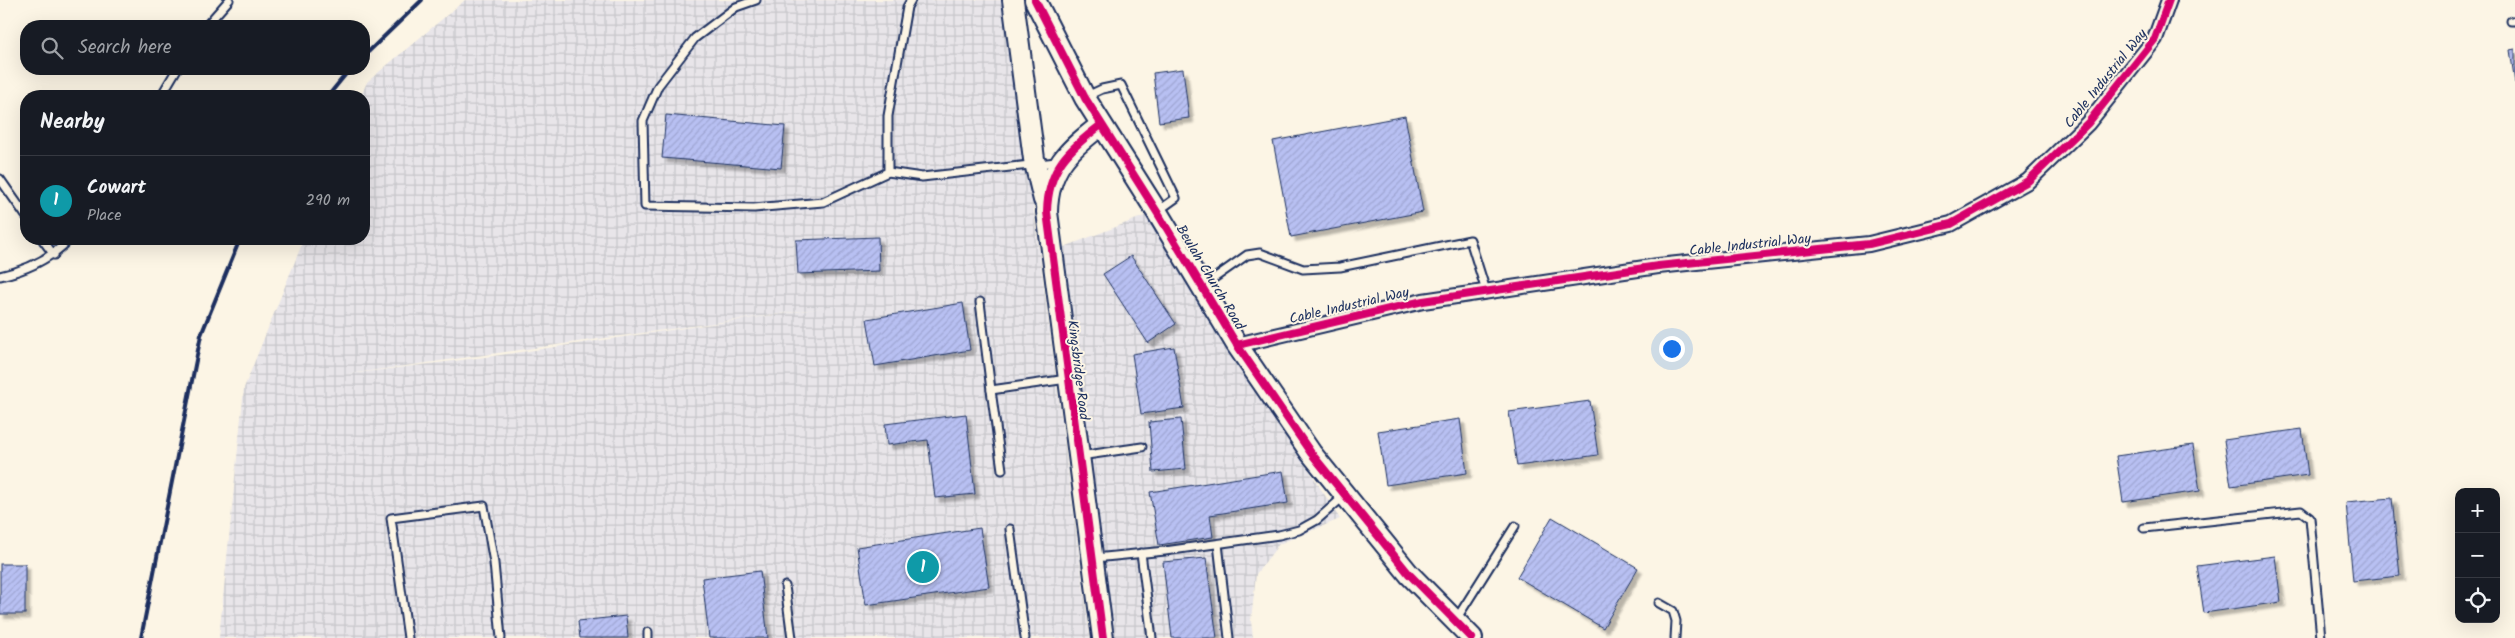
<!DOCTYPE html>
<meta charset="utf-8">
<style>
:root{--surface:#171b24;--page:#242831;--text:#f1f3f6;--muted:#9ea1a6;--line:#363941;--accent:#db2777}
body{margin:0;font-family:Kalam,sans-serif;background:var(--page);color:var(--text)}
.controls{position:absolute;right:15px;bottom:15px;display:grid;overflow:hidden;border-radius:10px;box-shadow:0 5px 20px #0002}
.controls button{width:45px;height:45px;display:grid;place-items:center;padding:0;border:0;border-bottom:1px solid var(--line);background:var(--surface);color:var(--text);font:25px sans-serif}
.you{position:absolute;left:1671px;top:348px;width:18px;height:18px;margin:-12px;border:4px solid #fff;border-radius:50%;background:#1a73e8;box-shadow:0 0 0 8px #1a73e833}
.badge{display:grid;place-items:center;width:32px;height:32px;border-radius:50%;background:var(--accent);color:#fff;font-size:16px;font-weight:700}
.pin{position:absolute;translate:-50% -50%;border:2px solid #fff;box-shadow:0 1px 5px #0006}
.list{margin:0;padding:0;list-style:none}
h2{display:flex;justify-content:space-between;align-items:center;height:65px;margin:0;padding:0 20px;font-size:21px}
h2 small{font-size:16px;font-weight:400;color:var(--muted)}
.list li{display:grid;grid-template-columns:32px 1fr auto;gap:15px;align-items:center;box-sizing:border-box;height:90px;padding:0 20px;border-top:1px solid var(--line)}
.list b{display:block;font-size:19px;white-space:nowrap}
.list p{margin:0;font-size:16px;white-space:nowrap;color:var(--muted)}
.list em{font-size:16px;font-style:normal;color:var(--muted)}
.icon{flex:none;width:28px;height:28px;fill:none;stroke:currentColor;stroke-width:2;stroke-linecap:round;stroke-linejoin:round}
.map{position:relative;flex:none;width:2515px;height:638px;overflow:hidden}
.search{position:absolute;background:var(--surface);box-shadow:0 5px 20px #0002;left:20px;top:20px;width:350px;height:55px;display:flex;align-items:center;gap:12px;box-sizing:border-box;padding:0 18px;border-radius:20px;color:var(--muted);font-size:19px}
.panel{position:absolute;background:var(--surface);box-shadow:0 5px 20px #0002;left:20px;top:90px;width:350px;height:155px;border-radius:20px}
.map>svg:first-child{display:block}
</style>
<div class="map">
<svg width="2515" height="638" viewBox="0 0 2515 638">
<defs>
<pattern id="industrial-grid" width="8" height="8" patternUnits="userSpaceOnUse" patternTransform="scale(1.25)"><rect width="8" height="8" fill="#e8e5e9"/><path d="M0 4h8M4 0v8" fill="none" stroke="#c6c5ca"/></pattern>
<pattern id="building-hatch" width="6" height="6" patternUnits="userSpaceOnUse" patternTransform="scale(1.25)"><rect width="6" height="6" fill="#b8c0f2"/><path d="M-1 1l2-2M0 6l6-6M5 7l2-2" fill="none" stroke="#9ea5d2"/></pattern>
<filter id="shadow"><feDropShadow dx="4.5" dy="4.5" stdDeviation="1" flood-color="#0004"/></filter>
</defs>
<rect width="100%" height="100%" fill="#fcf5e5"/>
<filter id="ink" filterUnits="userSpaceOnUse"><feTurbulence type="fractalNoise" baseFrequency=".02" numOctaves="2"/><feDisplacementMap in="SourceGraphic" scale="10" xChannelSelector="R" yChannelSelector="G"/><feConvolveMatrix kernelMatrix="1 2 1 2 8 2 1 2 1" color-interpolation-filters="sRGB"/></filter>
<g filter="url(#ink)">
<g fill="url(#industrial-grid)" fill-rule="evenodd">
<path d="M465,0H1006L1090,638H219L244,388L304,239H364V96H361L367,82ZM829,307L493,356L341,375Z"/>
<path d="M1147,215L1340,519L1279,544L1256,574L1251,621L1253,638H1114L1064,247Z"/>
</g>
<g fill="url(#building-hatch)" stroke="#1b2f5e" filter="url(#shadow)">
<path d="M2515,49V83L2510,50Z"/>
<path d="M1183,69L1189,118L1159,122L1153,73Z"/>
<path d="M666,115L785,126L781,168L662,158Z"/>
<path d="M1405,116L1423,212L1291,237L1273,141Z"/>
<path d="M878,237L879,271L798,274L796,240Z"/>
<path d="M1131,256L1176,324L1148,343L1103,274Z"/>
<path d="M963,303L970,350L875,366L867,319Z"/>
<path d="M1174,347L1184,408L1141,414L1132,354Z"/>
<path d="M1590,401L1598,455L1517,466L1509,412Z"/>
<path d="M966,414L975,494L935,498L928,440L887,445L885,424Z"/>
<path d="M1181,419L1186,469L1153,472L1149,422Z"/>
<path d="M1460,419L1467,473L1386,485L1378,431Z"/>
<path d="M2302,429L2308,475L2231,486L2224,440Z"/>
<path d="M2193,445L2200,491L2123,502L2116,456Z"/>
<path d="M1283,471L1288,503L1210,515L1213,537L1159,545L1150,492Z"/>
<path d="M2392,498L2400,576L2353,581L2346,502Z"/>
<path d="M1552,517L1638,568L1603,628L1517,577Z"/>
<path d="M980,528L989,587L866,605L857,547Z"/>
<path d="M2275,556L2281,602L2204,613L2197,566Z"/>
<path d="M1206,558L1217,638H1172L1163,562Z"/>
<rect x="0" y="564" width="25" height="50"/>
<path d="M760,571L768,638H709L702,578Z"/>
<path d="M626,616L628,638H580L578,621Z"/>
</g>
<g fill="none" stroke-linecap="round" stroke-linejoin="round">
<g stroke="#1b2f5e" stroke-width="11">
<g id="lane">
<path d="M756,0L736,7L695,38L658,86L643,121L645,206L754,208L823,202L888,172V116L907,7L911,0"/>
<path d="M2511,21H2515"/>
<path d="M206,26L229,0"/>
<path d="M161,96L177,69"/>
<path d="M1087,96L1102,89L1121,85L1176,198L1158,211"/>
<path d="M888,172L922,177L1056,162"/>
<path d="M0,179L26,216"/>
<path d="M42,239L54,255"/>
<path d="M0,276C28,270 50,259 70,239"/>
<path d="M1203,286L1247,255L1260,253L1303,269L1340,267L1470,240L1486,291"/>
<path d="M980,302L991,390L1067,379"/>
<path d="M991,390L1002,470"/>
<path d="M1080,456L1142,447"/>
<path d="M2144,528L2301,511L2310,518L2321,638"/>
<path d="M1010,529L1025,638"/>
<path d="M1218,544L1229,638"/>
<path d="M1141,553L1152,638"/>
<path d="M1095,558L1165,551L1279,535L1299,530L1317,520L1343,497"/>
<path d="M785,586L792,638"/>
<path d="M1659,603L1673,611L1676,621L1675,638"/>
<path d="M1457,618L1515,526"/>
<path d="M648,632V638"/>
<path d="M408,638L391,518L484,506L494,563L501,638"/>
</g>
</g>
<g stroke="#1b2f5e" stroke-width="18">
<path id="street" d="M1237,345L1423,301L1658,266L1869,244L1951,224L2028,181L2088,123L2155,39L2169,0"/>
</g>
<g stroke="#1b2f5e" stroke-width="24">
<g id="secondary">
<path d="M1013,0L1034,159L1044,200"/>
<path d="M1035,0L1085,98L1157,212L1237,345L1311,453L1409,574L1472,638"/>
<path d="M1101,125C1068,150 1048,168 1047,212L1103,638"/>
</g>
</g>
<use href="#lane" stroke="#fcf5e5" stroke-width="7"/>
<use href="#street" stroke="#fcf5e5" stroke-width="14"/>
<use href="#secondary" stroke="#fcf5e5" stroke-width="20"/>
<g stroke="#1b2f5e" stroke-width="4">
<path d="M364,56L422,0"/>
<path d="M328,96L350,69"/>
<path d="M141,638L201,335L240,239"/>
</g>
<g stroke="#fcf5e5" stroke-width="11">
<g id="cycleway">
<path d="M1035,0L1085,98L1157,212L1237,345L1311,453L1409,574L1472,638"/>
<path d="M1101,125C1068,150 1048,168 1047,212L1103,638"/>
<path d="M1237,345L1423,301L1658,266L1869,244L1951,224L2028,181L2088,123L2155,39L2169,0"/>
</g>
</g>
<use href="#cycleway" stroke="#d6006c" stroke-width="8"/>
</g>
</g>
<g text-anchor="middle" stroke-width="4" stroke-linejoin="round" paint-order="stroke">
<g font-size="14" fill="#1b2f5e" stroke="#fcf5e5">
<text transform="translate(2105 78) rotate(-51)" y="5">Cable Industrial Way</text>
<text transform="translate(1750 244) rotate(-6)" y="5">Cable Industrial Way</text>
<text transform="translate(1211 277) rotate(59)" y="5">Beulah Church Road</text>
<text transform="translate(1349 305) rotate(-13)" y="5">Cable Industrial Way</text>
<text transform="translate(1079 370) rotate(83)" y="5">Kingsbridge Road</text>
</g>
</g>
</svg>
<div class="controls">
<button>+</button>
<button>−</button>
<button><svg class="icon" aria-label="locate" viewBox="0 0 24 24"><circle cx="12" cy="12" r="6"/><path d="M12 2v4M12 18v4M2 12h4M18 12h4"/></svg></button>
</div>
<div class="you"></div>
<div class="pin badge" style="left:923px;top:567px;background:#0f9aa8">1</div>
<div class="search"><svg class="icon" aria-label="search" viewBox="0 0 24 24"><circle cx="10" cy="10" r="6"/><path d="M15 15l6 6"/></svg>Search here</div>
<section class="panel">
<h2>Nearby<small></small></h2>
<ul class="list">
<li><span class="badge" style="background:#0f9aa8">1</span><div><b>Cowart</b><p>Place</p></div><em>290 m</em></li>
</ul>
</section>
</div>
